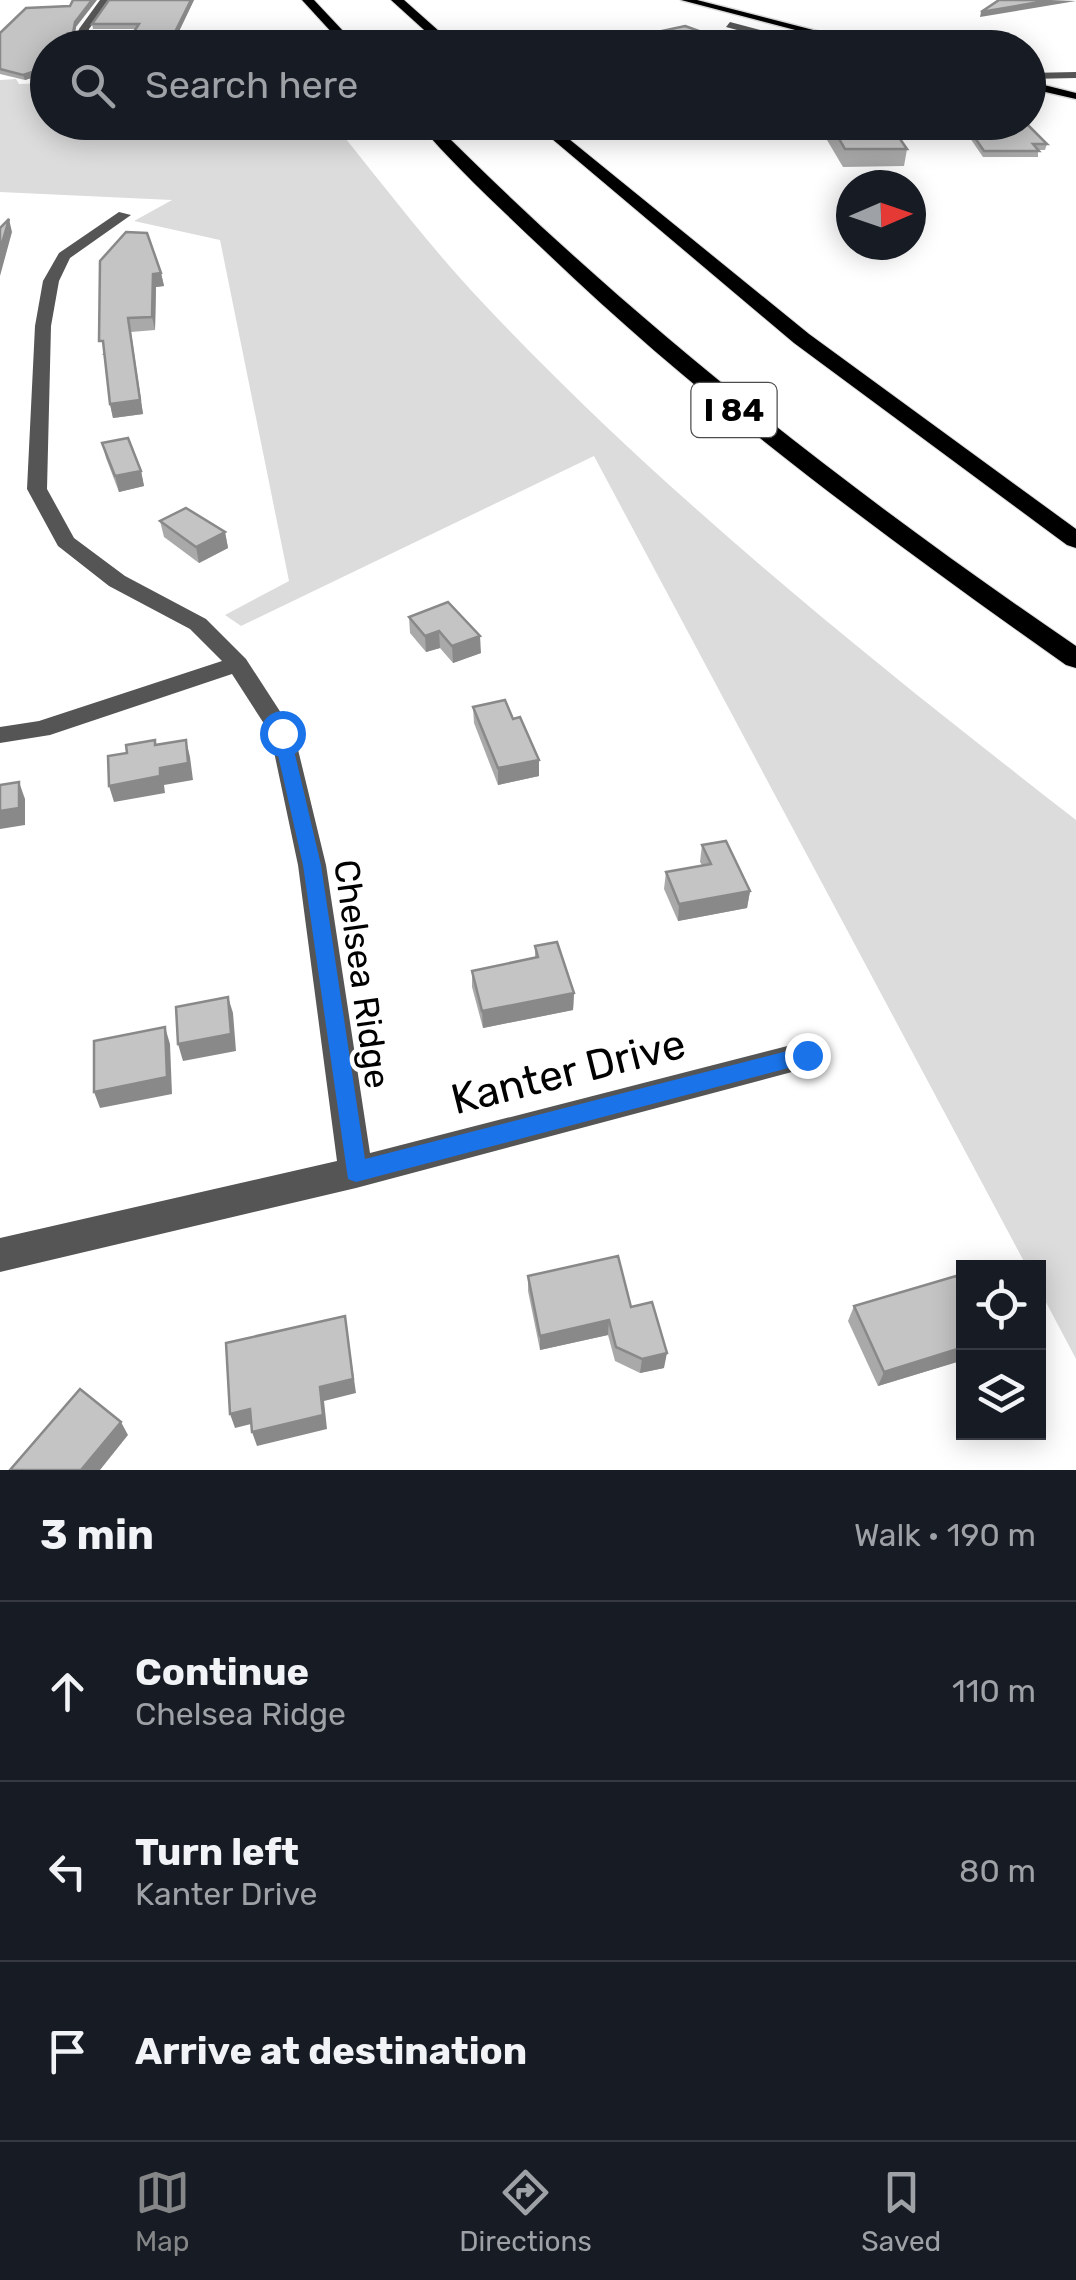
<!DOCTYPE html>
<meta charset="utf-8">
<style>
:root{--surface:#171b24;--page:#242831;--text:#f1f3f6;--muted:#9ea1a6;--line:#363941;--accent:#858687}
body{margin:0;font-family:Rubik,sans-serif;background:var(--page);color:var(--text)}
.controls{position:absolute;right:30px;bottom:30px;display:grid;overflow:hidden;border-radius:0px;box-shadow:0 5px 25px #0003}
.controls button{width:90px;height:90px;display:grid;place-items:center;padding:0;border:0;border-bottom:2px solid var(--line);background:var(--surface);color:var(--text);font:50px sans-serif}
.compass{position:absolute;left:836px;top:170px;width:90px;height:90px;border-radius:50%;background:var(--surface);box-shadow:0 5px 25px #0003;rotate:88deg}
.stop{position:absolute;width:30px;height:30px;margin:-22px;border:8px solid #1a73e8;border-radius:50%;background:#fff}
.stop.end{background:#1a73e8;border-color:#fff;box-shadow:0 2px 10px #0008}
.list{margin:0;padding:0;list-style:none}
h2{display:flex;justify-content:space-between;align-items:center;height:130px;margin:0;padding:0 40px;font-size:42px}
h2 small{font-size:32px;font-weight:400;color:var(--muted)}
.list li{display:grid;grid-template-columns:65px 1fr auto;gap:30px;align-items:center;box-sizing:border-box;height:180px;padding:0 40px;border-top:2px solid var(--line)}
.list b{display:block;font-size:38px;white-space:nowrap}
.list p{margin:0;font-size:32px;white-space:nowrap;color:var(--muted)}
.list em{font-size:32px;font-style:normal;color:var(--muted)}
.icon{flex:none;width:55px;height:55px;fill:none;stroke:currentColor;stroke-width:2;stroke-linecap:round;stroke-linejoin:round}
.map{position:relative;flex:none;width:1076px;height:1470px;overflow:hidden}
.search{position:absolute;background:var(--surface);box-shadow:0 5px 25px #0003;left:30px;right:30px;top:30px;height:110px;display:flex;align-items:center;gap:25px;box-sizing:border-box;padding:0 35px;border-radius:55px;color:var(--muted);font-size:38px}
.sheet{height:670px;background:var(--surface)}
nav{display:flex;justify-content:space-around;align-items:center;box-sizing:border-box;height:140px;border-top:2px solid var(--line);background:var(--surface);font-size:28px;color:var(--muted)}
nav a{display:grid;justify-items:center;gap:5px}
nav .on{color:var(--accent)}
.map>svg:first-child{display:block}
</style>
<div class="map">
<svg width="1076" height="1470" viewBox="0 0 1076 1470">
<rect width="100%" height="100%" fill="#fff"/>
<path fill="#dcdcdc" d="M16,79L19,84L47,83L48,122L333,123C382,183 429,246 483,303C663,494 869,659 1076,820V1359L1039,1289L1038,1268L1027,1267L594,456L241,626L225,615L289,581L220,240L134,221L172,200L0,192V80Z"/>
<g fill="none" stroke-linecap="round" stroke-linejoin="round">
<g stroke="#dbdbdb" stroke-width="3">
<g id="major">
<path d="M681,0H697L883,48H864Z"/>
<path d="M1028,81L1076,93V99L1028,88Z"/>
</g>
</g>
<g stroke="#dbdbdb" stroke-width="2">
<g id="highway">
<path d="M302,0H314L359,48H346Z"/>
<path d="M391,0H404L458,48H444Z"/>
<path d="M417,122H433C630,320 846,489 1076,646V668L1066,665C885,537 705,405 545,251C502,210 456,168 417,122Z"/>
<path d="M532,122H548L809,334L1076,529V548L1067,545L794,343Z"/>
</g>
</g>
<g fill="#555" fill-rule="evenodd">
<path d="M100,0H110L89,29L86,48H76L79,29Z"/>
<path d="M730,22L821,46L822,48H803L726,27Z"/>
<path d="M1076,72V78L1028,79V73Z"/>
<path d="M119,212L131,215L70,258L59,281L51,326L47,489L74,538L125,576L206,619L246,659L294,733L326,865L370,1153L807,1041L818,1045L823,1055L818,1065L356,1188L0,1272V1238L337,1161L298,865L270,733L232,674L50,735L0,743V727L39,721L222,661L190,629L109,586L58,546L27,489L35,326L43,281L59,253Z"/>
</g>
<use href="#major" fill="#000" fill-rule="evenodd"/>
<use href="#highway" fill="#000" fill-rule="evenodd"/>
</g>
<g fill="#a9a9a9">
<path d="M109,0H194L171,48H124L136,29H93L92,24Z"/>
<path d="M70,6L76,27L73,44L70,48H48V73L25,80L0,74V33Z"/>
<path d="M839,122L907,149L904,166L843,167L827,140L830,123Z"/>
<path d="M959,122H1025L1047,144L1045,150H1038V157H983Z"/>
<path d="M161,273L164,286L156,287L155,330L131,332L143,414L113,418L110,404L104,355H102Z"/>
<path d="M102,443L141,471L144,486L119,492L106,458Z"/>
<path d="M160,521L225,532L228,548L199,563L164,537Z"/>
<path d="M409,617L481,653L453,663L440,648L426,652L410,633Z"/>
<path d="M473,707L539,776L498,785L474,723Z"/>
<path d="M702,845L750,891L747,908L678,921L664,889L666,872L702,865L700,862Z"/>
<path d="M535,946L574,993L573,1010L483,1028L472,987V971L535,958Z"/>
<path d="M528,1276L631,1307L664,1368L640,1373L615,1361L608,1335L540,1350L528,1291Z"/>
<path d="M854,1306L957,1362L878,1386L848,1321Z"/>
</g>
<g fill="#898989">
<path d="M92,0H97L76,27L73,44L70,48H66L75,22Z"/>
<path d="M191,0H194L171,48H168Z"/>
<path d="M1051,0L1076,1L980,17L981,12Z"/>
<path d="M48,67V73L25,80L23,75Z"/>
<path d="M9,219L12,232L0,276V250Z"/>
<path d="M161,273L164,286L156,287L155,330L152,317L153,274Z"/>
<path d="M128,318L143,414L113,418L110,404Z"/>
<path d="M141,471L144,486L119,492L115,476Z"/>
<path d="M225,532L228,548L199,563L196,547Z"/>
<path d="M439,631L440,648L426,652L425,636Z"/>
<path d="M480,636L481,653L453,663L452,646Z"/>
<path d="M186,740L190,757L193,780L164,785L165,793L114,802L109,786L160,768Z"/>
<path d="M539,760V776L498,785V768Z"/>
<path d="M19,782L25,799V825L0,829V811Z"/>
<path d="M750,891L747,908L678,921L679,904Z"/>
<path d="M574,993L573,1010L483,1028L482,1011Z"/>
<path d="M228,997L233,1013L236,1051L183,1061L178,1044Z"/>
<path d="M165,1027L170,1044L172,1094L100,1108L94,1092Z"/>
<path d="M345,1316L356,1393L324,1401L327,1429L257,1446L252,1432Z"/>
<path d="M609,1320L608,1335L540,1350V1336Z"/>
<path d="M964,1335V1349L957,1362L878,1386L884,1372Z"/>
<path d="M667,1353L664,1368L640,1373L642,1359Z"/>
<path d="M250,1409L255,1423L235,1428L230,1414Z"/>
<path d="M121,1422L128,1435L100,1470H81Z"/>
</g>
<g fill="#c4c4c4" stroke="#898989" stroke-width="2.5">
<path d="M73,0H92L75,22L72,39L66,48H48V67L23,75L0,69V33L26,8L70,6Z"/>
<path d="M109,0H191L168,46L124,47L139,24H92Z"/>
<path d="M999,0H1051L981,12Z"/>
<path d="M685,26L746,48H621L620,40Z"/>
<path d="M839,122L889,123L907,149H845L830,123Z"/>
<path d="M964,122H1025L1047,144H1033L1039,151H984Z"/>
<path d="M9,219L0,250V228Z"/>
<path d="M126,232L147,233L161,273L153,274L152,317L128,318L140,400L110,404L103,341H99L100,261Z"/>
<path d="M128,438L141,471L115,476L102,443Z"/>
<path d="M186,508L225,532L196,547L160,521Z"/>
<path d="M448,602L480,636L452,646L439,631L425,636L409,617Z"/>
<path d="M505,700L513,719L520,717L539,760L498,768L473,707Z"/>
<path d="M155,740V745L186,740L188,763L160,768V776L109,786L108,756L127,753L126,745Z"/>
<path d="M19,782V808L0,811V785Z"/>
<path d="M726,841L750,891L679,904L666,872L711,864L702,845Z"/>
<path d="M557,942L574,993L482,1011L472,971L538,957L535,946Z"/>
<path d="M228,997L231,1034L178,1044L176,1007Z"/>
<path d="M165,1027L167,1077L94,1092V1041Z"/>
<path d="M618,1256L631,1307L652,1302L667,1353L642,1359L616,1347L609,1320L540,1336L528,1276Z"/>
<path d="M956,1276L964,1291V1335L959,1336L964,1347L884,1372L854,1306Z"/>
<path d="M345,1316L353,1379L320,1387L323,1415L252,1432L250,1409L230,1414L226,1343Z"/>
<path d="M80,1389L121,1422L81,1470H10Z"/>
</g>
<path fill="#1a73e8" d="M282,728L290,733L321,865L365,1159L807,1046L815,1049L818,1055L815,1061L356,1182L348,1179L303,865L273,733Z"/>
<g text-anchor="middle" stroke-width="9" stroke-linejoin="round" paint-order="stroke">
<rect fill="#fff" stroke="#4c4c4c" stroke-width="2.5" x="691.5" y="383" width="85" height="54" rx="8"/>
<g font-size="32" font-weight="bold" fill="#000">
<text x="734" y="421">I 84</text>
</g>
<g font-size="35" fill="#000" stroke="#fff">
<text transform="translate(362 974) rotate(82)" y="12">Chelsea Ridge</text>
</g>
<g font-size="42" fill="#000" stroke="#fff">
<text transform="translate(568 1071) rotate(-14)" y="15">Kanter Drive</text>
</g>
</g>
</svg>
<div class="controls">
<button><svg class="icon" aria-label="locate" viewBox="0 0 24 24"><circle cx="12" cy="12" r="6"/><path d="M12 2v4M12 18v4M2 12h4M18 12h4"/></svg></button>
<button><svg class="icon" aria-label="layers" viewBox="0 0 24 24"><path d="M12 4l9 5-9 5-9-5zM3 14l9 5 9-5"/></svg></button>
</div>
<svg class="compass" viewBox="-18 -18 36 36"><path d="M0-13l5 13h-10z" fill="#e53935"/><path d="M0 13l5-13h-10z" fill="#9ea1a6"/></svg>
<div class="stop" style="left:282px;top:733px"></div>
<div class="stop end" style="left:807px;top:1055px"></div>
<div class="search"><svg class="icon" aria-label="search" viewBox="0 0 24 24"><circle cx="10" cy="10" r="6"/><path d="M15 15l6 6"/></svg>Search here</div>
</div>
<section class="sheet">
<h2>3 min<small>Walk · 190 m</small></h2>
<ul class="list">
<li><svg class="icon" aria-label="ahead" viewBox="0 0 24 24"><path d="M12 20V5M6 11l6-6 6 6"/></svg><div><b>Continue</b><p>Chelsea Ridge</p></div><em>110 m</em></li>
<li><svg class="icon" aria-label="left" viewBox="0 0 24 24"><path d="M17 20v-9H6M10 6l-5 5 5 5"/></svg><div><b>Turn left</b><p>Kanter Drive</p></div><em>80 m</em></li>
<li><svg class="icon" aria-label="arrive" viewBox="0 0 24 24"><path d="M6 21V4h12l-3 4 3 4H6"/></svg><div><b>Arrive at destination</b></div></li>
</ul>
</section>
<nav>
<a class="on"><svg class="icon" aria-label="map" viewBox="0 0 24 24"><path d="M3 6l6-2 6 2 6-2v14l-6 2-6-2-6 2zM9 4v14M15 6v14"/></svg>Map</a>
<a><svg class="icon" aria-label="directions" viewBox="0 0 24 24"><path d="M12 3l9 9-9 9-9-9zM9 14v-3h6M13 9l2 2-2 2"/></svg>Directions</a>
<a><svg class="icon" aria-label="saved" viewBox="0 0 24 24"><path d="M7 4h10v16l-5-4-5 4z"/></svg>Saved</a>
</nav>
